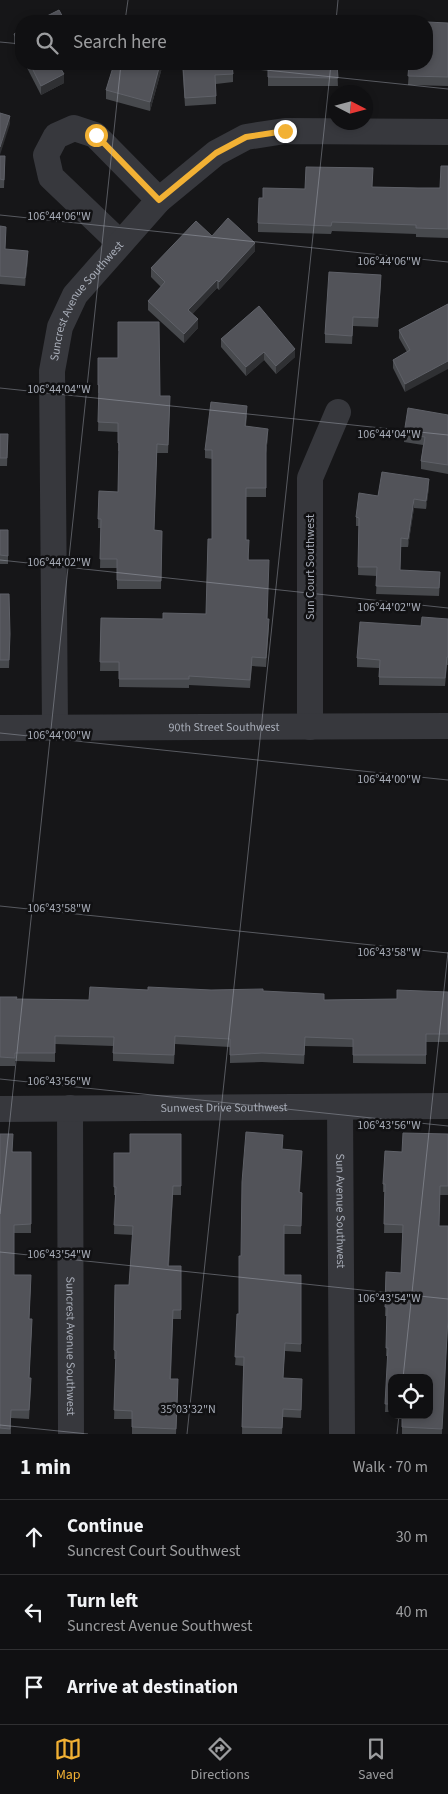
<!DOCTYPE html>
<meta charset="utf-8">
<style>
:root{--surface:#101012;--page:#19191b;--text:#f1f3f6;--muted:#9c9d9f;--line:#303032;--accent:#f2b134}
body{margin:0;font-family:"Source Sans 3",sans-serif;background:var(--page);color:var(--text)}
.controls{position:absolute;right:15px;bottom:15px;display:grid;overflow:hidden;border-radius:10px;box-shadow:0 2px 8px #0003}
.controls button{width:45px;height:45px;display:grid;place-items:center;padding:0;border:0;border-bottom:1px solid var(--line);background:var(--surface);color:var(--text);font:25px sans-serif}
.compass{position:absolute;left:328px;top:85px;width:45px;height:45px;border-radius:50%;background:var(--surface);box-shadow:0 2px 8px #0003;rotate:96deg}
.stop{position:absolute;width:15px;height:15px;margin:-11px;border:4px solid #f2b134;border-radius:50%;background:#fff}
.stop.end{background:#f2b134;border-color:#fff;box-shadow:0 1px 5px #0008}
.list{margin:0;padding:0;list-style:none}
h2{display:flex;justify-content:space-between;align-items:center;height:65px;margin:0;padding:0 20px;font-size:21px}
h2 small{font-size:16px;font-weight:400;color:var(--muted)}
.list li{display:grid;grid-template-columns:32px 1fr auto;gap:15px;align-items:center;box-sizing:border-box;height:75px;padding:0 20px;border-top:1px solid var(--line)}
.list b{display:block;font-size:19px;white-space:nowrap}
.list p{margin:0;font-size:16px;white-space:nowrap;color:var(--muted)}
.list em{font-size:16px;font-style:normal;color:var(--muted)}
.icon{flex:none;width:28px;height:28px;fill:none;stroke:currentColor;stroke-width:2;stroke-linecap:round;stroke-linejoin:round}
.map{position:relative;flex:none;width:448px;height:1434px;overflow:hidden}
.search{position:absolute;background:var(--surface);box-shadow:0 2px 8px #0003;left:15px;right:15px;top:15px;height:55px;display:flex;align-items:center;gap:12px;box-sizing:border-box;padding:0 18px;border-radius:20px;color:var(--muted);font-size:19px}
.sheet{height:290px;background:var(--surface)}
nav{display:flex;justify-content:space-around;align-items:center;box-sizing:border-box;height:70px;border-top:1px solid var(--line);background:var(--surface);font-size:14px;color:var(--muted)}
nav a{display:grid;justify-items:center;gap:2px}
nav .on{color:var(--accent)}
.map>svg:first-child{display:block}
</style>
<div class="map">
<svg width="448" height="1434" viewBox="0 0 448 1434">
<rect width="100%" height="100%" fill="#161618"/>
<g fill="none" stroke-linecap="round" stroke-linejoin="round">
<g stroke="#37383d" stroke-width="26">
<path d="M120,243L51,177L46,155L56,136L74,128L95,135L159,200"/>
<path id="s1" d="M55,727L52,371L60,327L75,295L159,200L216,153L246,137L285,131L448,132"/>
<path d="M310,727V478L338,412"/>
<path id="s2" d="M0,728L448,726"/>
<path id="s3" d="M340,1107L342,1434"/>
<path id="s4" d="M70,1108L71,1434"/>
<path id="s5" d="M0,1109L448,1106"/>
</g>
</g>
<g fill="#47494d">
<path d="M448,23V86L408,85L409,67L363,64V66H337L338,86H268V68L233,67V82L216,84V104L185,106L182,64H427Z"/>
<path d="M21,30V57L14,43V34Z"/>
<path d="M25,64H58L64,83L41,95Z"/>
<path d="M163,64L150,111L106,99V90Z"/>
<path d="M0,156L5,165L4,188H0Z"/>
<path d="M448,166V238L416,237V234L332,231L331,234L258,232V223L263,198L305,189L373,187L418,188H440Z"/>
<path d="M0,226L6,235L5,249L28,259L25,286L0,284Z"/>
<path d="M212,236L255,251L219,290L217,288L192,314L198,328L184,343L148,310V301L161,287L151,277V268Z"/>
<path d="M381,283L378,327L353,326L352,344L325,343V334Z"/>
<path d="M448,304L405,392L393,368V360L407,352L399,338V330Z"/>
<path d="M221,339L295,357L276,374L264,360L246,376L221,347Z"/>
<path d="M98,358L160,396L170,405L168,453H157L154,530L162,531L161,589H117V568H100L101,528H98L99,491L118,492L119,451H118V432L98,431L99,393H98Z"/>
<path d="M247,415L246,426L268,437L266,453V497H246V540L249,560L267,619L269,627L266,667L252,666L250,688L189,685V688L119,687V671H100L101,618L163,619L206,614L212,539V459L205,458V450Z"/>
<path d="M448,415V474L421,469V461L423,445L404,442V434Z"/>
<path d="M0,434H8L7,466H0Z"/>
<path d="M429,487L426,509L414,508L408,547H401L400,570L440,580L439,596L376,594L377,576L358,575L359,526H356V517L378,496Z"/>
<rect x="0" y="530" width="8" height="34"/>
<path d="M0,594L10,643L9,668H0Z"/>
<path d="M448,619V665H447L445,686L379,685V668L357,667V658L421,626Z"/>
<path d="M148,990L263,991L324,1000L397,999L448,992V1042H426V1064L353,1063V1047L305,1046L304,1064L262,1062L230,1063V1047L175,1044L174,1064L113,1061V1046L55,1044V1062L15,1061V1066H0V997L16,999L89,1000Z"/>
<path d="M0,1134L13,1152H31V1233H14V1275L31,1284L29,1319L32,1327L29,1378L31,1387L29,1419L11,1418V1434H0Z"/>
<path d="M181,1134V1195H173L169,1266H181V1319H173L171,1379L178,1388L176,1434H132V1419H114L116,1359H114L115,1285H129L133,1235L114,1234L115,1195H114V1153H130Z"/>
<path d="M448,1134V1195H440L439,1226L442,1434H402V1415H429L392,1378V1412H385L388,1356H386L387,1316H385L386,1272L401,1273L403,1233H384L385,1192H383V1184L402,1152Z"/>
<path d="M283,1143L282,1149L302,1159L300,1192L302,1193L301,1234H284V1275H301V1352L285,1351L283,1378L302,1387L301,1418L283,1417L282,1434H242L243,1366L235,1365L239,1314L241,1256Z"/>
</g>
<g fill="#2f3033">
<path d="M160,64H163L150,111V102Z"/>
<path d="M64,74V83L41,95V86Z"/>
<path d="M10,116V124L0,155V147Z"/>
<path d="M255,243V251L219,290V282Z"/>
<path d="M28,251V259L25,286V278Z"/>
<path d="M217,280V288L188,319V310Z"/>
<path d="M198,319V328L184,343V334Z"/>
<path d="M295,349V357L276,374V366Z"/>
<path d="M264,352V360L246,376V367Z"/>
<path d="M448,361V369L405,392V384Z"/>
<path d="M268,429V437L266,454V445Z"/>
<path d="M429,479V487L426,509V501Z"/>
<path d="M414,499V508L408,547V539Z"/>
<path d="M302,1151V1159L299,1201V1192Z"/>
<path d="M173,1186V1195L168,1275V1266Z"/>
<path d="M448,1317V1326L442,1434V1429Z"/>
</g>
<g fill="#525359" stroke="#5f6168">
<path d="M59,10L65,21H37Z"/>
<path d="M312,20H393L418,21H312Z"/>
<path d="M427,22L448,23V77L408,76L409,64H427Z"/>
<path d="M21,30V48L14,34Z"/>
<path d="M30,64H58L64,74L41,86Z"/>
<path d="M114,64H160L150,102L106,90Z"/>
<path d="M183,64H232L233,74L215,75L216,96L185,98Z"/>
<path d="M268,64H337L338,78L268,77Z"/>
<path d="M0,113L10,116L0,147Z"/>
<path d="M0,156H5L4,180L0,179Z"/>
<path d="M441,166H448V229L416,228V225L332,222L331,226L258,223L259,198H263V188L305,189L306,167L373,168L372,187L418,188H440Z"/>
<path d="M228,218L255,243L219,282L217,280L188,310L198,319L184,334L148,301L165,282L151,268L196,221L212,236Z"/>
<path d="M0,226L6,227L5,249L28,251L25,278L0,276Z"/>
<path d="M329,272L381,275L378,318L353,317L352,336L325,334Z"/>
<path d="M448,304V361L405,384L393,360L410,350L399,330Z"/>
<path d="M259,306L295,349L276,366L264,352L246,367L221,339Z"/>
<path d="M118,322H159L160,396H170L168,445L157,444L154,530L162,531L161,581L117,580V559H100L101,519H98L99,491L118,492L119,443H118V423L98,422L99,385H98V358H118Z"/>
<path d="M211,402L247,406L245,426L268,429L266,445V488H246V540H249L248,560H269L267,619H269L266,658L252,657L250,680L189,676V679H119V662H100L101,618L163,619V613L206,614L208,539H212V450H205Z"/>
<path d="M408,408L448,415V465L421,461L425,437L404,434Z"/>
<path d="M0,434H8L7,458H0Z"/>
<path d="M382,472L429,479L426,501L414,499L408,539L401,538L400,570L440,572L439,588L376,586L377,567H358L359,518L356,517L359,493L378,496Z"/>
<path d="M0,530H8V556L0,555Z"/>
<path d="M0,594H9L10,634L9,660H0Z"/>
<path d="M422,617L448,619V657H447L445,678L379,677L380,660L357,658L360,622L421,626Z"/>
<path d="M90,987L148,990V987L211,990L263,989V991L324,994V1000L397,999V990L448,992V1034H426V1055H353V1039L305,1037L304,1055L262,1053L230,1055V1039L175,1036L174,1055L113,1053L114,1037L55,1036V1053H15V1058L0,1057V997H17L16,999L89,1000Z"/>
<path d="M246,1132L283,1135L282,1149L302,1151L299,1192L302,1193L301,1226L284,1225V1275H301V1344L285,1343L283,1378L302,1379L301,1410L283,1409L282,1428L242,1427L244,1357H235L237,1314H239V1256H241L242,1182Z"/>
<path d="M403,1133L448,1134V1186H440L439,1226H448V1317L442,1429L402,1427V1415H429V1378H392V1404H385L388,1348H386L387,1307H385L386,1272L401,1273L403,1225L384,1224L385,1184H383L385,1151L402,1152Z"/>
<path d="M0,1134H13L12,1152H31V1224L14,1225V1275H31L29,1319H32L29,1378H31L29,1410H11L10,1429L0,1428Z"/>
<path d="M130,1134H181V1186H173L168,1266H181V1310H173L170,1379H178L176,1429L132,1427V1411L114,1410L116,1351L114,1350L115,1285H129L133,1226L114,1225L116,1187H114V1153H130Z"/>
</g>
<g fill="none" stroke-linecap="round" stroke-linejoin="round">
<path stroke="#f2b134" stroke-width="6" d="M96,135L159,200L216,153L246,137L285,131"/>
</g>
<path fill="none" stroke="#a8adb8" stroke-width="1" stroke-opacity="0.45" d="M125,21L128,0M336,21L338,0M0,42L21,44M208,64L448,89M0,215L448,262M0,388L448,435M0,560L448,608M0,733L448,780M0,906L448,953M0,1079L448,1126M0,1214L121,64M0,1252L448,1299M403,1378L448,952M0,1425L88,1434M187,1434L331,64M397,1434L399,1415"/>
<g text-anchor="middle" stroke-width="5" stroke-linejoin="round" paint-order="stroke">
<g font-size="12" fill="#a8adb8" stroke="#111113">
<text dy="4" stroke="none"><textPath href="#s1" startOffset="436">Suncrest Avenue Southwest</textPath></text>
<text transform="translate(310 567) rotate(-90)" y="4">Sun Court Southwest</text>
<text dy="4" stroke="none"><textPath href="#s2" startOffset="224">90th Street Southwest</textPath></text>
<text dy="4" stroke="none"><textPath href="#s5" startOffset="224">Sunwest Drive Southwest</textPath></text>
<text dy="4" stroke="none"><textPath href="#s3" startOffset="104">Sun Avenue Southwest</textPath></text>
<text dy="4" stroke="none"><textPath href="#s4" startOffset="238">Suncrest Avenue Southwest</textPath></text>
</g>
</g>
<g font-size="12" text-anchor="middle" fill="#a8adb8" stroke="#111113" stroke-width="5" stroke-linejoin="round" paint-order="stroke">
<text x="59" y="220">106°44'06"W</text>
<text x="389" y="265">106°44'06"W</text>
<text x="59" y="393">106°44'04"W</text>
<text x="389" y="438">106°44'04"W</text>
<text x="59" y="566">106°44'02"W</text>
<text x="389" y="611">106°44'02"W</text>
<text x="59" y="739">106°44'00"W</text>
<text x="389" y="783">106°44'00"W</text>
<text x="59" y="912">106°43'58"W</text>
<text x="389" y="956">106°43'58"W</text>
<text x="59" y="1085">106°43'56"W</text>
<text x="389" y="1129">106°43'56"W</text>
<text x="59" y="1258">106°43'54"W</text>
<text x="389" y="1302">106°43'54"W</text>
<text x="188" y="1413">35°03'32"N</text>
</g>
</svg>
<div class="controls">
<button><svg class="icon" aria-label="locate" viewBox="0 0 24 24"><circle cx="12" cy="12" r="6"/><path d="M12 2v4M12 18v4M2 12h4M18 12h4"/></svg></button>
</div>
<svg class="compass" viewBox="-18 -18 36 36"><path d="M0-13l5 13h-10z" fill="#e53935"/><path d="M0 13l5-13h-10z" fill="#9c9d9f"/></svg>
<div class="stop" style="left:96px;top:135px"></div>
<div class="stop end" style="left:285px;top:131px"></div>
<div class="search"><svg class="icon" aria-label="search" viewBox="0 0 24 24"><circle cx="10" cy="10" r="6"/><path d="M15 15l6 6"/></svg>Search here</div>
</div>
<section class="sheet">
<h2>1 min<small>Walk · 70 m</small></h2>
<ul class="list">
<li><svg class="icon" aria-label="ahead" viewBox="0 0 24 24"><path d="M12 20V5M6 11l6-6 6 6"/></svg><div><b>Continue</b><p>Suncrest Court Southwest</p></div><em>30 m</em></li>
<li><svg class="icon" aria-label="left" viewBox="0 0 24 24"><path d="M17 20v-9H6M10 6l-5 5 5 5"/></svg><div><b>Turn left</b><p>Suncrest Avenue Southwest</p></div><em>40 m</em></li>
<li><svg class="icon" aria-label="arrive" viewBox="0 0 24 24"><path d="M6 21V4h12l-3 4 3 4H6"/></svg><div><b>Arrive at destination</b></div></li>
</ul>
</section>
<nav>
<a class="on"><svg class="icon" aria-label="map" viewBox="0 0 24 24"><path d="M3 6l6-2 6 2 6-2v14l-6 2-6-2-6 2zM9 4v14M15 6v14"/></svg>Map</a>
<a><svg class="icon" aria-label="directions" viewBox="0 0 24 24"><path d="M12 3l9 9-9 9-9-9zM9 14v-3h6M13 9l2 2-2 2"/></svg>Directions</a>
<a><svg class="icon" aria-label="saved" viewBox="0 0 24 24"><path d="M7 4h10v16l-5-4-5 4z"/></svg>Saved</a>
</nav>
